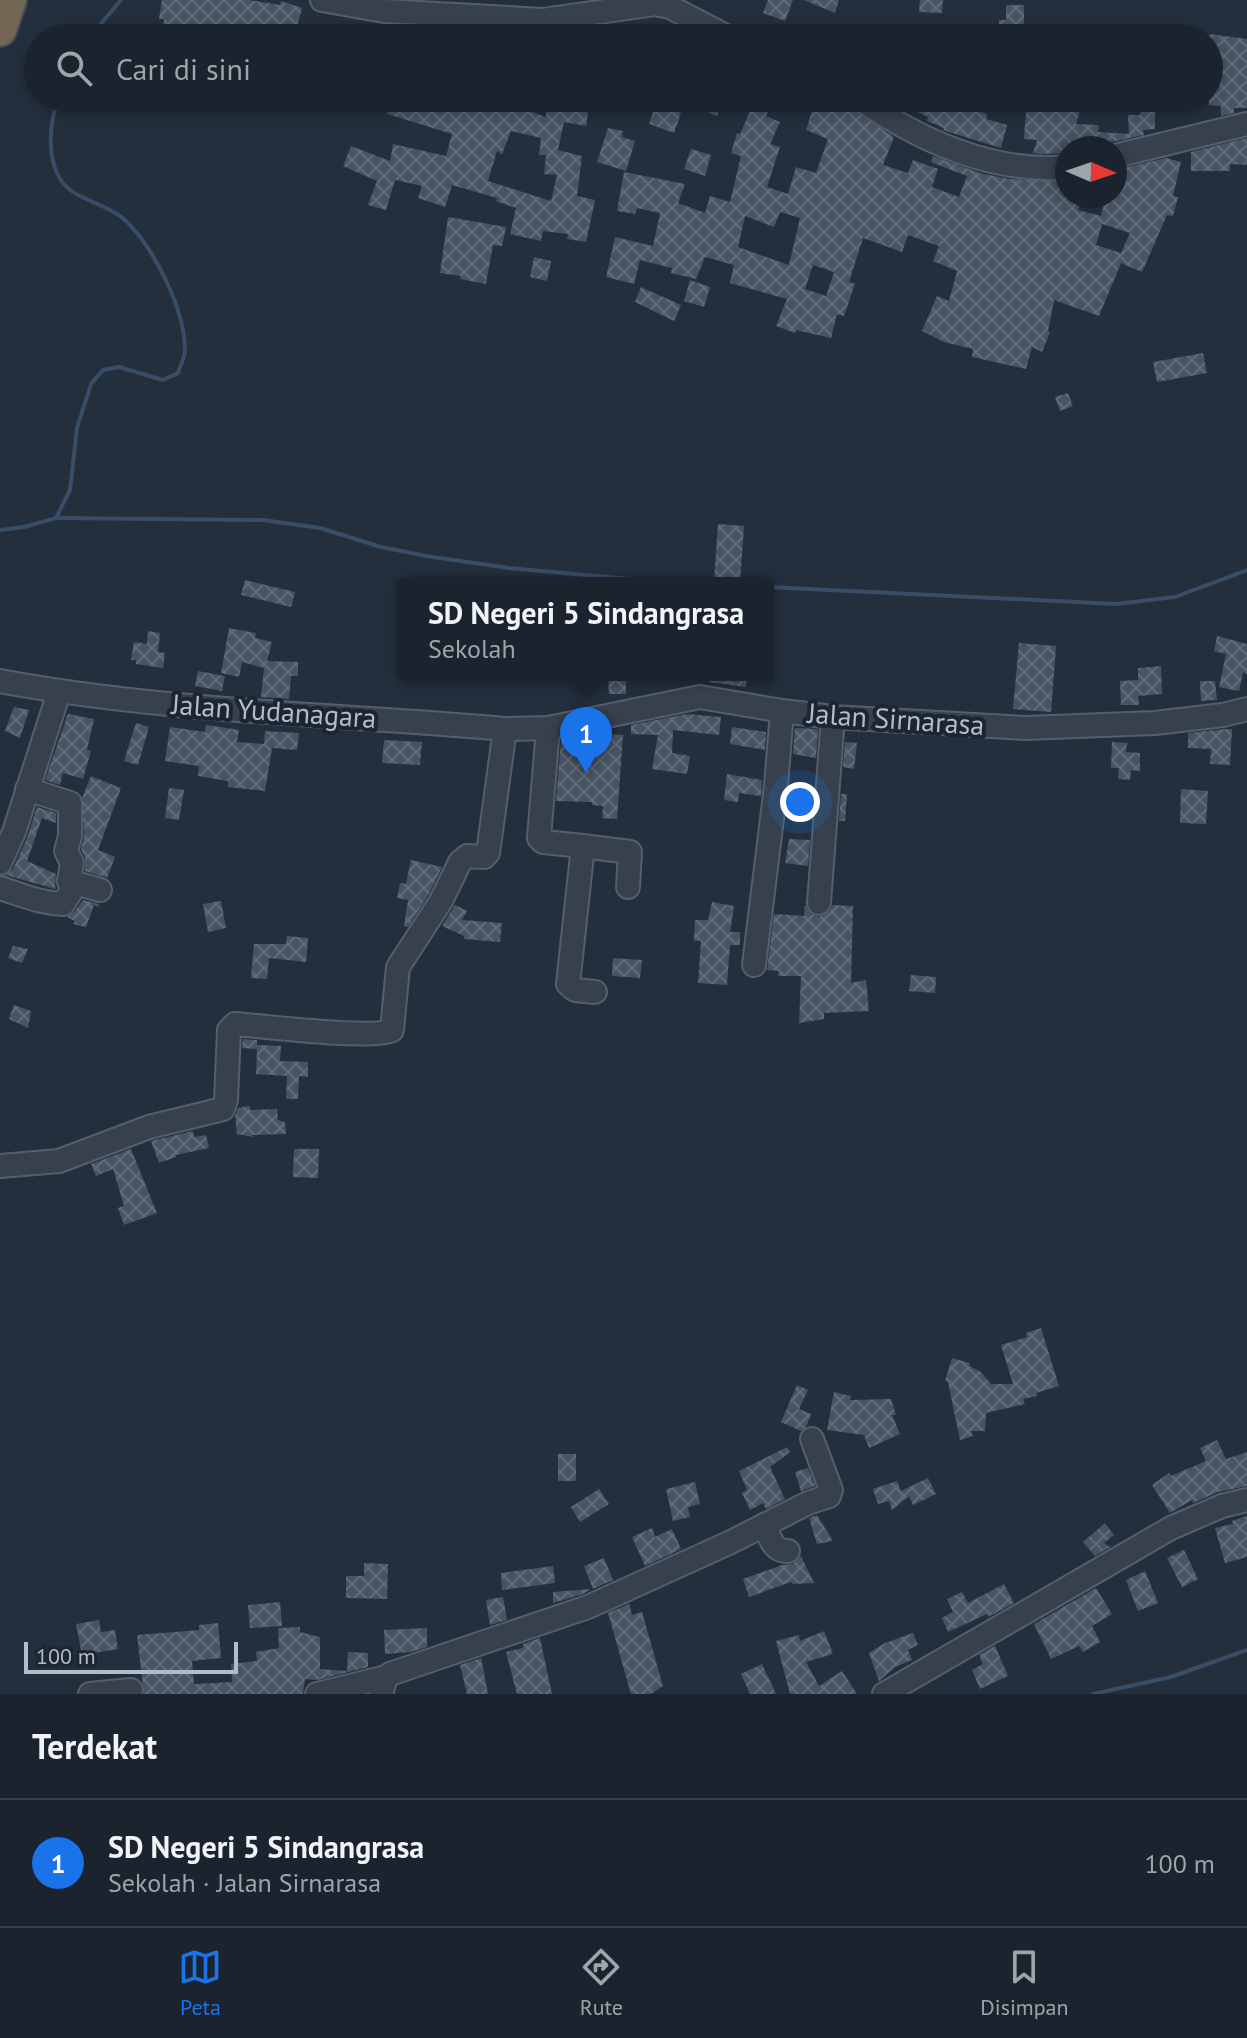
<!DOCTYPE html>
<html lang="id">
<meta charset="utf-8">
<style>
:root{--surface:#1a232e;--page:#272f3a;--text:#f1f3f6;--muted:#9fa4aa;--line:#38404a;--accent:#1a73e8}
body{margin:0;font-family:"PT Sans",sans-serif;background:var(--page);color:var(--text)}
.compass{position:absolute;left:1055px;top:136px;width:72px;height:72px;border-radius:50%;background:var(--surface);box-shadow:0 4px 12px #0003;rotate:92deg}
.scale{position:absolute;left:24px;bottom:20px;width:214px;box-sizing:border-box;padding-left:8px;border:4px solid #b3bcc9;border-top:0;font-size:22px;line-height:28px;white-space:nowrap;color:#b3bcc9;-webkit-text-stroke:6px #1c2632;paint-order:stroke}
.you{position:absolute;left:800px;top:802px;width:28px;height:28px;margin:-20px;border:6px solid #fff;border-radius:50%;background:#1a73e8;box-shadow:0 0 0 12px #1a73e833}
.badge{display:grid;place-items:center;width:52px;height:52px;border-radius:50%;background:var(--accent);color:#fff;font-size:26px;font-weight:700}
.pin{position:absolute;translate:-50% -66px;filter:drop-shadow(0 2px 4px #0008)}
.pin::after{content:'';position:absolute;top:42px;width:28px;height:24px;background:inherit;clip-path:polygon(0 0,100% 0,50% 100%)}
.popup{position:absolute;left:398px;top:577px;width:376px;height:104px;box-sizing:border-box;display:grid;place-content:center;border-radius:8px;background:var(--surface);filter:drop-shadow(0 2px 6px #0005);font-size:26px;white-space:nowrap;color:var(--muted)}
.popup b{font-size:30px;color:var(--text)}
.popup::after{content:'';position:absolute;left:50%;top:100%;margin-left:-16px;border:16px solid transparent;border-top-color:var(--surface)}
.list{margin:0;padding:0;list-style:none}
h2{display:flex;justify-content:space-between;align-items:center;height:104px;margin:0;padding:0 32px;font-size:34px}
h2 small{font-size:26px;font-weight:400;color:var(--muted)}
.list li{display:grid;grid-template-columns:52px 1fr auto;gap:24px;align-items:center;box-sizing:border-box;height:128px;padding:0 32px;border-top:2px solid var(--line)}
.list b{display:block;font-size:30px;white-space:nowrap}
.list p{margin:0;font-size:26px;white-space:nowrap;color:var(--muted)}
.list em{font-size:26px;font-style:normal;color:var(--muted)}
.icon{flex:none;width:44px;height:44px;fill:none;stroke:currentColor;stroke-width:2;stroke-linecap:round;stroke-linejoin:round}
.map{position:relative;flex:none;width:1247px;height:1694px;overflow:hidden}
.search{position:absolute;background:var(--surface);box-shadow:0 4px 12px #0003;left:24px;right:24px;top:24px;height:88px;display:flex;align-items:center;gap:20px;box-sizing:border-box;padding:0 28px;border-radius:44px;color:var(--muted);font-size:30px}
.sheet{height:232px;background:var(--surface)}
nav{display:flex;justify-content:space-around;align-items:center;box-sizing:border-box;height:112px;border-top:2px solid var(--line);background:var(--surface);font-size:22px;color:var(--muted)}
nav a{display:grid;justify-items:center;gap:4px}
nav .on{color:var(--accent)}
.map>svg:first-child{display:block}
</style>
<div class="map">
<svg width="1247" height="1694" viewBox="0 0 1247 1694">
<defs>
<pattern id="building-cross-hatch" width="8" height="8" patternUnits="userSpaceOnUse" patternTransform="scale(2)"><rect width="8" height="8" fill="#475464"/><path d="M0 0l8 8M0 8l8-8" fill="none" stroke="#5f6b79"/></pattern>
</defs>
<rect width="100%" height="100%" fill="#232f3d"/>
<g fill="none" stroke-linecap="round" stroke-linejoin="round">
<g stroke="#384d67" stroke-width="4">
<path d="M89,38L121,0"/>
<path d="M57,518L263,520L320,528L381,547L426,556L509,568L673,583"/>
<path d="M0,530L24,527L56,518L70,490L77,428L91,384L103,370L119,367L163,380L178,373C180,366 185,357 185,350C185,309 153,246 124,219C108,205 86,202 70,190C45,170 48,124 59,98"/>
<path d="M768,587L1116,604L1175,597L1247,570"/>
<path d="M1093,1694L1171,1677L1247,1650"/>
</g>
</g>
<g fill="url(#building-cross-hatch)" fill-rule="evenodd">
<path d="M162,0H249L280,5L281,1L302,8L294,38H161L164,19H159Z"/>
<path d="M768,0H793L785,21L763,13Z"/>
<path d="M804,0H839L835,13Z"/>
<path d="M920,0H943L942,13L919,12Z"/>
<path d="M1006,5H1024V38H999V20H1006Z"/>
<path d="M384,25L463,30L483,37L383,38Z"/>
<path d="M596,27L602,28L599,38H578L580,29Z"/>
<path d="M1209,34L1247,39V108H1234V113L1221,116V106L1209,105Z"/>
<path d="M392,98L441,113L442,110L447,112L451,98H511L521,101L519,107L546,117L547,98H590L586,126L564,122L558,150L582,156L577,196L595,200L586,242L567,239L568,234L543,231L541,241L510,234L516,208L496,201L497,198L452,185L445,207L418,198L422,186L395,180L386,210L368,205L377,181L343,166L351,146L390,161L393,144L446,156L452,134L387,114ZM511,131L541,138L539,155H546L544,174L557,175L551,201L488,181L497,151L502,154Z"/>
<path d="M674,98H723L717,116Z"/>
<path d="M728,98H774L766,116L780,122L770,144L780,147L767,187L788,194L796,167L816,173L828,139L806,130L816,98H826L849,107L894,137L883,165L908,173L913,160L938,169L932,187L959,197L967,176L931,162L933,156L980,173L1009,179L1067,181V196H1082L1078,210L1101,216L1106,196H1115V170L1166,158L1181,162L1173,196L1178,197L1173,216L1167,215L1142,272L1121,263L1099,316L1054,300L1048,331L1050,332L1042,352L1032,347L1026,369L972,357L973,349L944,342L922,331L937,296L949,301L957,271L933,261L939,246L908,235L902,252L863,238L849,282L855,284L844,316L837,314L831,338L796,330L795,333L776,326L787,299L730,283L734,265L705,257L696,279L671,273L672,268L640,260L634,284L606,277L615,237L653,246L660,213L637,208L635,214L617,211L624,172L685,184L678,203L705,213L710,196L730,202L741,156L731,153L737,133L740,134L751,109ZM780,212L800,218L789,265L738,247L745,216L774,227ZM1102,224L1130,233L1121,253L1096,245ZM813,265L834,272L826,296L805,289Z"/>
<path d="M885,98H939L953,104L955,98H972L969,108L987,114L986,119L1007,125L1001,148L943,130L944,128L927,121L928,117L902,105L901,108Z"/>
<path d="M1027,98H1084L1076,124L1099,125L1098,132L1129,134L1128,115H1140L1141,98H1181L1180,111L1155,110V129L1143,130L1144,135L1112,142L1104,148H1067V153L1040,154L1033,153L1037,140L1024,139Z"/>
<path d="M656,103L681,113L674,133L649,124Z"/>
<path d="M608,128L623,131L622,137L635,141L626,171L597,162Z"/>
<path d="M1247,138V165L1230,164V171H1191V152Z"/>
<path d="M691,149L711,155L705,176L684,169Z"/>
<path d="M448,217L506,227L502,246L493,245L486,284L460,279L461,276L440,273Z"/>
<path d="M534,257L551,261L547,281L530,277Z"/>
<path d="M690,280L710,287L704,307L684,301Z"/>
<path d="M641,287L681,305L674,321L635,302Z"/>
<path d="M1203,353L1207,373L1157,382L1153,362Z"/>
<path d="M1068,393L1073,406L1060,411L1055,397Z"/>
<path d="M718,524L744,526L740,582L714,580Z"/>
<path d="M245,580L295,592L291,607L241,595Z"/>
<path d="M229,628L256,633L255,638L272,642L267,661L298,662V676H291L289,699L261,697L264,668L242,662L239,677L221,673Z"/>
<path d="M148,631L160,633L158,652L165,653L163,668L136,664V660H131L134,642L147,644Z"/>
<path d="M1217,636L1247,644V674L1243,672L1239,691L1219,687L1226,654L1214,651Z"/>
<path d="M1019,643L1056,646L1051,712L1013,709Z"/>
<path d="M1161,666L1162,694L1138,696L1139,705H1121L1120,681L1138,680V668Z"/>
<path d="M198,671L225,676L222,691L195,686Z"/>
<path d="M608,675H626V694H609Z"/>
<path d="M710,675H747L746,687L709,682Z"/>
<path d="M1200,681H1215L1217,700L1201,701Z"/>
<path d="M14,707L29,710L20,738L5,731Z"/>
<path d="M68,714L94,719L87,750L91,751L83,779L63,773L60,785L45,780Z"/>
<path d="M687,714L721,717L719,735L673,730L672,753L690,756L687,774L652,769L658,735L631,734V725Z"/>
<path d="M136,723L149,727L138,765L124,761Z"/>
<path d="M206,725L239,730L237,742L264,744L265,731L299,733L297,750L272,748L265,791L228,787V781L198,776L199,766L165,761L170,727L205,732Z"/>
<path d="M732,727L766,732L765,750L730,744Z"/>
<path d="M795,728L818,729L816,758L793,754Z"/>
<path d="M1226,729H1232L1230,765L1210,764L1211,749L1188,748V733Z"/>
<path d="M593,733L623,735L617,819L602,818L603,806L592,805V802L556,801L561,740Z"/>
<path d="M384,740L422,742L420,765L382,763Z"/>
<path d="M845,742L857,743L854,769L843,767Z"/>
<path d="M1112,742L1127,743L1126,752L1140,753V771L1131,770L1130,780L1118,779L1119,768H1111Z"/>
<path d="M727,774L762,780L761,796L739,793L738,802L724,800Z"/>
<path d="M91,776L121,788L98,850L115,857L107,878L85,871V858L81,849L84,836L82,798Z"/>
<path d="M795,785L814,789L812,809L791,807Z"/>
<path d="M169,788L184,790L179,820L165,818Z"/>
<path d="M1181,789L1208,791L1206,824L1180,823Z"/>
<path d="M841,794H847L845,821H839Z"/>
<path d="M37,807L56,813V823L42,818L27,861L56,874L55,889L6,875L13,869L27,838Z"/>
<path d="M789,839L810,840L808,866L785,863Z"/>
<path d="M411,860L442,867L429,894L408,927L404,926L408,900L397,898L400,883L406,884Z"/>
<path d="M83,900L99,904L98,907L94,905L86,927L73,924L75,921L67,917L74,912Z"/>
<path d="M221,901L226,928L208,932L203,904Z"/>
<path d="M712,902L734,906L730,932H740V945H730L727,985L698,983L701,941H694L695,920H708Z"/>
<path d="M455,905L467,911L462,920L502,923L500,942L464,939V936L442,926Z"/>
<path d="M805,905L811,914L819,917L830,911L833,905L853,906L851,983L866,980L869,1011L824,1013V1019L799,1023L801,976H778L779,971L767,970L774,914L804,916Z"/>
<path d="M287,936L308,938L306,962L269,958L267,979L251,978L254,944H286Z"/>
<path d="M13,946L28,949L22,963L8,958Z"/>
<path d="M613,958L642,960L640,978L612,976Z"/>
<path d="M911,975L936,977L935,993L909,991Z"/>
<path d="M14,1005L31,1011L28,1028L9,1019Z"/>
<path d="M243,1039L257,1040V1045L281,1046L280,1061L308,1062V1077L299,1076L298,1099H286L287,1076L256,1074L257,1049L242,1048Z"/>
<path d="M250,1106V1110L277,1109L278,1120L285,1122L286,1134L252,1135L253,1137L237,1134L235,1116L238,1108Z"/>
<path d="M193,1131L194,1137L206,1135L209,1148L176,1155V1157L159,1163L151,1141Z"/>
<path d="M131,1149L157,1213L124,1225L118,1208L124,1206L113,1169L96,1176L91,1164Z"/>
<path d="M294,1149H319L318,1178L293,1177Z"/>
<path d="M1041,1328L1059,1386L1036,1393L1037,1396L1023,1399L1025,1404L986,1413L985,1431H971L973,1436L960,1440L948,1382L945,1381L952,1358L970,1363L969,1366L981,1372L991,1384H1013L1001,1345L1027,1337L1026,1333Z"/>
<path d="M797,1385L808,1390L799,1409L811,1414L806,1427L801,1431L781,1422Z"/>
<path d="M834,1392L851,1396L850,1400L891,1399L896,1415H892L900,1434L869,1448L864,1435L827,1430Z"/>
<path d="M1217,1440L1226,1459L1247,1452V1486L1218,1492L1193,1503L1192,1500L1170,1513L1152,1485L1169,1473L1171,1476L1206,1461L1200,1448Z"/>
<path d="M787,1447L790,1452L770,1467L785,1499L766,1509L763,1503L750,1510L742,1493L747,1490L739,1471Z"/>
<rect x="558" y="1454" width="18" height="27"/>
<path d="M808,1468L815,1486L801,1491L795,1472Z"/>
<path d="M928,1478L936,1494L913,1505L909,1496L892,1510L889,1501L878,1504L873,1489L897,1481L901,1491Z"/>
<path d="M695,1482L700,1504L688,1507L690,1517L673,1521L666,1489Z"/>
<path d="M599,1489L609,1504L580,1522L571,1507Z"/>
<path d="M817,1515L833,1541L817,1544L809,1518Z"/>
<path d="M1247,1516V1557L1225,1563L1215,1528L1233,1524L1232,1521Z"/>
<path d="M1105,1523L1114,1535L1104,1543L1110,1547L1095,1556L1083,1542Z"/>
<path d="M652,1528L655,1537L672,1529L681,1549L645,1566L632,1537Z"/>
<path d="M1184,1550L1198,1579L1182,1587L1167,1558Z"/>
<path d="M801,1556L814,1583L793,1584L791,1582L749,1597L743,1579L782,1565L793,1564Z"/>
<path d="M604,1558L613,1580L593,1589L584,1566Z"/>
<path d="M364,1563L388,1564L387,1599L346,1598V1576H364Z"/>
<path d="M553,1566L555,1583L502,1590L501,1573Z"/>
<path d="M1145,1571L1158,1603L1138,1611L1126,1580Z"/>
<path d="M1004,1584L1014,1603L988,1617L987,1614L948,1632L942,1618L953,1612L947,1599L962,1592L968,1603Z"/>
<path d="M1096,1588L1112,1614L1092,1626L1100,1642L1083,1652L1079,1646L1051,1659L1034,1624Z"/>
<path d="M591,1589L583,1594L553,1603V1592Z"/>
<path d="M503,1597L507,1620L490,1625L486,1600Z"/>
<path d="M280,1602L282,1626L250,1628L248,1605Z"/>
<path d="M629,1604L632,1615L642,1612L663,1686L651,1694H631L608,1613Z"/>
<path d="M99,1620L101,1632L115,1630L118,1649L82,1655L76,1624Z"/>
<path d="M218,1623L221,1658L192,1661L194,1684L232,1682L231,1664L257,1661L256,1652L279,1648L278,1628L300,1627V1632L320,1637V1669L347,1671L348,1652L368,1653V1667L317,1680L305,1679L303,1694H144L137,1635L199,1630V1625Z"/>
<path d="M427,1628V1647L411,1652L385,1654L384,1630Z"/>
<path d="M824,1631L833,1654L806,1662L819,1686L842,1671L857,1694H790L776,1641L799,1635L800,1641Z"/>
<path d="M913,1633L918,1645L908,1650L912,1660L895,1667L879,1681L869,1653L885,1643Z"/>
<path d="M540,1638L552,1694H517L506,1652L523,1648V1644Z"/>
<path d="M995,1646L1008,1676L980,1689L972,1670L983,1664L979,1655Z"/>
<path d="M481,1658L488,1694H467L460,1665Z"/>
<path d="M762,1664L776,1694H750L741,1674Z"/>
</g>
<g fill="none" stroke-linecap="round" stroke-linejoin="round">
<g stroke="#555f6b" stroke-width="26">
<g id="minor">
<path d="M322,0L384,11L543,20L655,4L670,7L730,38"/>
<path d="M859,98C918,140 993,174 1067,167"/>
<path d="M1115,156L1247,124"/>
<path d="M0,681C166,712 337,714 505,729L548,728L700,697L782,711L833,717L1025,728L1155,723L1223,715L1247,709"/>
<path d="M548,728L539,838L543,842L583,846L568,984L575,990L595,992"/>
<path d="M27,789L70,803V836L66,851L72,863L69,881L100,890"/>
<path d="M583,846L630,852L628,887"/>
<path d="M0,863L14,832L59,692"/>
<path d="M0,888C22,895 40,903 63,904L72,890L69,881"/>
<path d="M819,903L833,717"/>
<path d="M754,965L776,786L782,711"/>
<path d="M0,1166L59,1161L149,1127L223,1109L226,1100L229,1030L235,1024C262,1026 375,1040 392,1030L398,967L441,901L460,862L467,856L484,857L488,853L505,729"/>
<path d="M764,1525C770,1537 773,1552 788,1551"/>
<path d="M90,1694L131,1690"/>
<path d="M317,1694L386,1677"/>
<path d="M381,1694L386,1677L390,1674L588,1607L731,1542L808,1503L829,1496L831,1490L812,1439"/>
<path d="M884,1694L1171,1528L1222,1506L1247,1500"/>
</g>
</g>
<g stroke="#424c58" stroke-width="36">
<path id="highway" d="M0,30L10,0"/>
</g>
<use href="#minor" stroke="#37414d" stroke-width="22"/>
<use href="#highway" stroke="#736754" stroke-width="32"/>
</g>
<g text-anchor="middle" stroke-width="8" stroke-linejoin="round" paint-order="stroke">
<g font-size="28" fill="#b3bcc9" stroke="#1c2632">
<text transform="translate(274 711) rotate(4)" y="10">Jalan Yudanagara</text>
<text transform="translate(896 719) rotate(4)" y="10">Jalan Sirnarasa</text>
</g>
</g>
</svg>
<svg class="compass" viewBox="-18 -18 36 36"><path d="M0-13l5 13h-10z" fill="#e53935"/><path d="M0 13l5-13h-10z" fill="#9fa4aa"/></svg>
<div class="scale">100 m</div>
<div class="you"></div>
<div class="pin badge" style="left:586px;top:773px">1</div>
<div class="popup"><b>SD Negeri 5 Sindangrasa</b>Sekolah</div>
<div class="search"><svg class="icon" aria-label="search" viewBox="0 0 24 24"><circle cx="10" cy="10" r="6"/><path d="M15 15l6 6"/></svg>Cari di sini</div>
</div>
<section class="sheet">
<h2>Terdekat<small></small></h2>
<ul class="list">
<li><span class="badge">1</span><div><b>SD Negeri 5 Sindangrasa</b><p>Sekolah · Jalan Sirnarasa</p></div><em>100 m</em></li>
</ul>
</section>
<nav>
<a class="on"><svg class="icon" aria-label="map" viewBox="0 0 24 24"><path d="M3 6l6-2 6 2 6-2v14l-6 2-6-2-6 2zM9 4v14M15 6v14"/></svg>Peta</a>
<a><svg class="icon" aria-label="directions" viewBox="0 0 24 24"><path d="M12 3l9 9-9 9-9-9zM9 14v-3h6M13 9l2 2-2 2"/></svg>Rute</a>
<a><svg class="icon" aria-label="saved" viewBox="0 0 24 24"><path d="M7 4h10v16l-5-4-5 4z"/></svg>Disimpan</a>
</nav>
